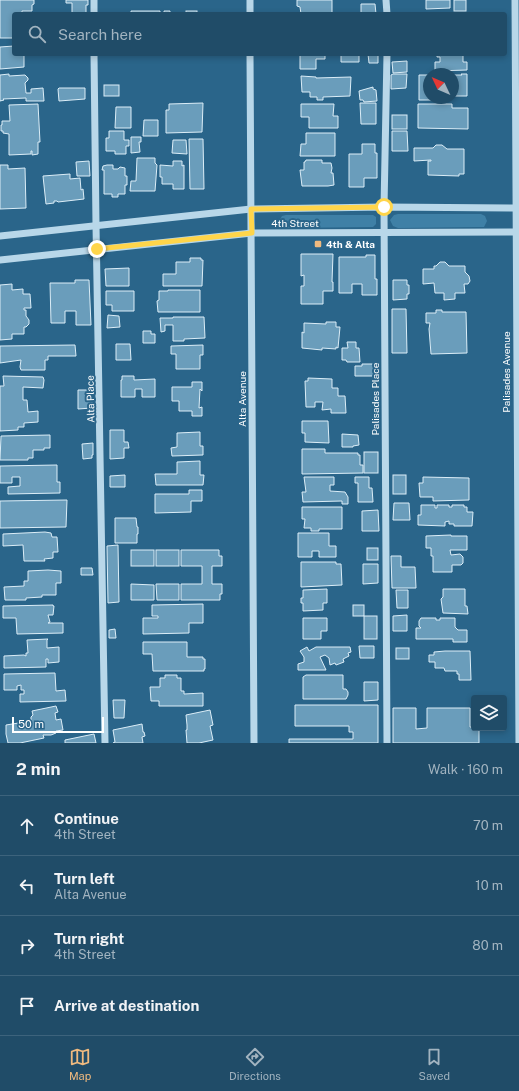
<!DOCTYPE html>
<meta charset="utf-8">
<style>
:root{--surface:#204c68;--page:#2d5671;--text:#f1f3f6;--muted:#a2b4c0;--line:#3d637c;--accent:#f0ba7f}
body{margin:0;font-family:"Public Sans",sans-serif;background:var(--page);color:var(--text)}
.controls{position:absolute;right:12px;bottom:12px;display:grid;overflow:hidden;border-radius:4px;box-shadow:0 2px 6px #0003}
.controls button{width:36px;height:36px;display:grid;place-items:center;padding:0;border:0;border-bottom:1px solid var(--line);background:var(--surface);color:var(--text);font:20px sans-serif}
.compass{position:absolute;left:423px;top:68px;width:36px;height:36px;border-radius:50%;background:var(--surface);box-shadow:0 2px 6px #0003;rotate:314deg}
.scale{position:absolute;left:12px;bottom:10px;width:92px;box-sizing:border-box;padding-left:4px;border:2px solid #fff;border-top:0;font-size:11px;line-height:14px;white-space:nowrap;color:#fff;-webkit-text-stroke:3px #2a658a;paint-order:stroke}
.stop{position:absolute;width:12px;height:12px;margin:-9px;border:3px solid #ffd54a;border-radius:50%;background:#fff}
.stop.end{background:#ffd54a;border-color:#fff;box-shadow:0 1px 4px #0008}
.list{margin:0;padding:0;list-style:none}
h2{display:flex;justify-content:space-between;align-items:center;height:52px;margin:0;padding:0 16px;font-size:17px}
h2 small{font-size:13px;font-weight:400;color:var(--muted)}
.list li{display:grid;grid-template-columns:26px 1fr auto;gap:12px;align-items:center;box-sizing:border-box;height:60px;padding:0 16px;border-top:1px solid var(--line)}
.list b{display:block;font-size:15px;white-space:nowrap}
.list p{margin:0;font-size:13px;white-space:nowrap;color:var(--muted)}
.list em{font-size:13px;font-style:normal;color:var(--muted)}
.icon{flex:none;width:22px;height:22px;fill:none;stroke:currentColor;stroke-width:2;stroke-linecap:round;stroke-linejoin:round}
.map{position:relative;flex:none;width:519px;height:743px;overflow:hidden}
.search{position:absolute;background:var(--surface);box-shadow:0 2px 6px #0003;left:12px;right:12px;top:12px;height:44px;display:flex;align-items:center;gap:10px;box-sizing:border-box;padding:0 14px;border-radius:4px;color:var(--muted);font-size:15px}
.sheet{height:292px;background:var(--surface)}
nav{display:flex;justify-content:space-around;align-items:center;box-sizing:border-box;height:56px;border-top:1px solid var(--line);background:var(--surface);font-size:11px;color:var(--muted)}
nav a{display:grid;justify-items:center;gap:2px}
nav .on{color:var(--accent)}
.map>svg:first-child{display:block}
</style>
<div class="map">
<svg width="519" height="743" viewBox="0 0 519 743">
<rect width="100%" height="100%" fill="#2a658a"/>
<g fill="#3f80a6">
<path d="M398,214H481L485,216L487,221L484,227H481L398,228L393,226L390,220L394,215Z"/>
<path d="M286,215H373L376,217V224L373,227L285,228L282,226L279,221L282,216Z"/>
</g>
<g fill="#6a9dbb" stroke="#dbedf7">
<path d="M0,0H34V4L32,5V11H22V14H14L13,38H0Z"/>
<path d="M66,0H88V5H86V14H72V3H66Z"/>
<path d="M297,0H332V14H301L300,7L297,6Z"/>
<path d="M426,0H450V8L426,9Z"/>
<rect x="454" y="0" width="12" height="11"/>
<path d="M361,4H375L376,14H361Z"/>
<path d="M131,11H160V14H164V11H170V14H131Z"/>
<rect x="186" y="11" width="11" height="3"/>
<path d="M14,46V54H24V67L0,69V47Z"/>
<path d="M300,54H359V62H341V55H325V59H316V69H300Z"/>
<path d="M368,54H378V63H369Z"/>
<path d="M437,54H463V62H467V70L435,71V62H440V57H437Z"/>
<path d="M407,61V72L393,73L392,62Z"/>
<path d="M9,74V76L25,75L28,78V80L25,83L26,93H31V89L43,88L44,101H26V98L3,99L4,100L0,101V75Z"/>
<path d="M393,74H407L406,88L391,89V75Z"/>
<path d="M461,74H467V96H453V75H462Z"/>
<path d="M419,75H429V98H442V100H419Z"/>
<path d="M301,76L316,77V78L351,77L350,96L323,97V100H317V97H310V92H302Z"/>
<rect x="104" y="85" width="15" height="11"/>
<path d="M373,87V89L376,90L377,101L364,102L363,100H360L359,91Z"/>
<path d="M59,88H85V99L59,101L58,89Z"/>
<path d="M203,103L202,132L166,133V110H169V104Z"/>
<path d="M360,103H376V124H361Z"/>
<path d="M38,104L40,142H38V154L32,155V151H31V154L9,155V134L3,133V131H1V125H2V121H10L9,105Z"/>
<path d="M301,104H334L333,116H338V128H309V117H301Z"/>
<path d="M418,104H452V108H468V129L418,128Z"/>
<path d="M116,107H131V128H115Z"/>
<rect x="392" y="115" width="15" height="14"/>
<path d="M144,120H158V136H143Z"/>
<path d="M109,131H124V140H129V146H126V154H115V151H106V138H109Z"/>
<path d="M392,131H407L408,151H392Z"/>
<path d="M306,133H335V156H300L301,144H306Z"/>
<path d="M131,137H141V142H139L140,152L131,153Z"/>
<path d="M189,139H203L204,189H190Z"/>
<path d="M173,140H186L187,154L172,153Z"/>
<path d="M362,144H375V153H377V178H364V187H349V154H362Z"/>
<path d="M436,145H442L447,149H464V174H459V176L428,175V161H431V160L414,161V148H433Z"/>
<path d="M137,158H155V163L157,165L155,191H130L131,181H136Z"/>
<path d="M306,160H322V163H331L332,168L331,173H333L334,185L328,186H302L300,170H304V162H305Z"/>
<path d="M89,161L90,176H77L76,162Z"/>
<path d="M173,161H182V166L184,165V189H173V184H162V177H160V165L173,166Z"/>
<path d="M0,165H8V169L25,168L26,208L0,209Z"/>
<path d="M107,165H113V169H118L120,167L125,168V176H127V185H125V194H118V197H112V194H104V170H102L103,166Z"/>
<path d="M70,174V179L80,178L81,190L83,189L84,199L58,202L57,201H54V203L46,204L43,176Z"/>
<path d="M301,254H333L332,282H333V291H323V304H301V286H304V275L301,276Z"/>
<path d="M366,255H375V279H377V295H362V284H352V293H339V257H366Z"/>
<path d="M190,258H201V260H203L202,286H163V274H176V262H190Z"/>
<path d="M440,262H445L449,266H465V272L469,276L470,281L468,284H464L465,293H455V299L444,300V293H435L434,283L423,284V269H434V266H436Z"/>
<path d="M129,268V286H106L105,269Z"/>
<path d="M75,280H89L91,325H76V311H65V323H51L50,283H75Z"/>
<path d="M393,280H407V285H409V294H407V299L393,300Z"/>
<path d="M12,284V290L23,289V294H30L31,308H24V310H26V316L29,320V324L26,327H24V334H12V339L0,340V285Z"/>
<path d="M168,290H200V312H158L157,301L159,300V291H168Z"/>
<path d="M106,291H134V311H112V305H106Z"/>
<path d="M392,309H406L407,353H392Z"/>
<path d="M436,310H442V312H466L467,353L431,354L429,329L430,323H426V313H436Z"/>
<path d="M108,315L119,316L120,327L107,328Z"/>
<path d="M173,317H204L205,338L184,339V341H173V325H165V331L161,332L160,318H173Z"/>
<path d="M326,322H336V327H340L338,348L336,347V349L322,348V350L302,348V332L304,333V323L326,324Z"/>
<path d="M143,331H151V334H155V343H143Z"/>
<path d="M347,342H356V348H359L360,362H347L346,360H342V348H348Z"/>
<path d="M116,344H130L131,360H116Z"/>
<path d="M75,345L76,356H48V360H45V370H21L20,367L21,360L0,363V346Z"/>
<path d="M203,345V355H200V369H176V354H171V346Z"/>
<path d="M362,364H376V376H355V366H362Z"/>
<path d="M3,376L43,377L44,380L43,388L23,387V400H27L28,412L38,411V422L24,423V427H18V430L0,431V386H4Z"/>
<path d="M122,376H134V380L155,379V397H142V389H135V397H121V380H122Z"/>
<path d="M308,378L332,379V388H338V396H345L346,413H331V409L322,410L323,402H315V407H306L305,381H308Z"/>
<path d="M192,382H202V391L200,389L199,408L202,407V416H192V411H179V401H172V387H192Z"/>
<path d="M78,390H92V408L78,409Z"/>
<path d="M302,421H328L329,443L305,442V433H302Z"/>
<path d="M110,430H124V442H128L129,448H124V458L110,459Z"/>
<path d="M200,432V446H203V455L172,456L171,448L177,447V433Z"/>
<path d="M342,434L358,435L359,445L353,446V447H342Z"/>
<path d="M50,435V448H44V450H33V458H28V460H0L1,436Z"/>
<path d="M93,443V455H92V458L83,459L82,444Z"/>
<path d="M302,449H325V453H358V455H360V465H363V473L302,474Z"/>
<rect x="364" y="452" width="14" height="21"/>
<path d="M200,461V475H204L203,485H156L155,474H177V462Z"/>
<path d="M57,465V482H60V493L8,494V487L20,486V477H12V483H0V466Z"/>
<path d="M125,475V487H110V476Z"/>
<rect x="393" y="475" width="13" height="19"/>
<path d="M304,477H334V485H330V491L345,492L348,497V504H342V501L303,502L302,492H306Z"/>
<path d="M355,477H369V488H372L373,502H358V483H355Z"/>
<path d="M423,477L469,478V500L433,501V497H420L419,483H423Z"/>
<path d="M189,490H202V501H191V512L155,513V494H189Z"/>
<path d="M67,500L66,527L0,528V501Z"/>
<path d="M394,503H409L410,520H393Z"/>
<path d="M421,505H435V508H437V505H449V507H452V505H464V507H467V512H473L472,526H454V524H449V521L445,522V526L418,525V515H421Z"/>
<path d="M302,507H342V529H319V531H311V528H304L305,519H302Z"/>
<path d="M378,510L379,531H362V511Z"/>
<path d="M115,518H136L137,527H138V534H137V543H115Z"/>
<path d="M45,532L51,533L52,537H57L58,552H53V558L44,559L45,561H24L23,545L3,546V534Z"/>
<path d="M298,533H329V546H336V557H319V551H312V557H298Z"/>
<path d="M451,535V536H467V550H450L451,555L460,554L463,557V563L461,565H452V572H433V556H431V548H426V536Z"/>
<path d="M118,545L119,602L108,603L107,546Z"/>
<rect x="367" y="548" width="11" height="12"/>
<rect x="131" y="550" width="23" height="16"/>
<rect x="156" y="550" width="23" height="16"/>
<path d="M181,550H219V556H222V566H212V584H222V594H220V600H181V584H202V566H181Z"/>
<path d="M391,556H401V567H415L416,588H392Z"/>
<path d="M301,562H336V564H341L342,585L301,587Z"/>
<path d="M363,564H378V583L363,584Z"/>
<path d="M81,568H92L93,575H81Z"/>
<path d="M48,570L61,571V583H56V595H42V597L26,598V600H5L4,587L24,586V581H28V571Z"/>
<path d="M131,584L154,585V600H131Z"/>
<path d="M156,584H179V600H157Z"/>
<path d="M327,589V603H323V610L303,611V603H301V598H303V590Z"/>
<path d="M443,589H465V606H467L468,614L443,613L441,599L443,597Z"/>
<path d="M396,590H408V608H397Z"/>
<path d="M203,604V623H189V633L143,634V618H158V616H152V605Z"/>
<path d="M53,605V606H54L53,615H48L50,622L48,623H63V633L17,634L16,618H3V606Z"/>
<rect x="353" y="605" width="11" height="11"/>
<path d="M407,615V631H393V616Z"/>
<rect x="364" y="616" width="13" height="23"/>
<path d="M303,618H327V631H321V639H303Z"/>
<path d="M421,618H436V620H440V618H455V627L458,630H467V642H453V639H416V628H421L419,626V621Z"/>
<path d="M115,629L116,638H109V630Z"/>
<path d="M48,639L47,640V648L59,647V662L48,663V659H46V667L4,668V656L24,655L26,656V653H28L27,640Z"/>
<path d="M143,642H187V657H203V659H205V669H204V671H153L152,654H143Z"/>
<path d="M359,646H374V658H360Z"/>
<path d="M307,647L309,651L316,647H350L351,652L348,653L349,656L343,659L344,662L336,665L335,663L330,665L329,658L325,655L320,657L326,670H298V664L304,662V657L300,651Z"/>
<rect x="396" y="648" width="13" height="11"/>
<path d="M445,651H470L471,680H459V674H457V671H445L444,668H435V662H429V655H434V652Z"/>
<path d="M55,673L56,691L65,690L66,701L20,702V694H24V690H21V685L17,686V690H4V674Z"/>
<path d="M165,675H177V678H181V691H184V694L203,693V706H159V701H151L150,687H160V678H165Z"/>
<path d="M306,675H343V689H346L348,692V695L346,699H303V677Z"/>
<path d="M364,682H378V700L364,701Z"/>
<path d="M113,700H125L124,718H114Z"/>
<path d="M295,705H378V743H289V739H353V732H349V726H295Z"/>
<path d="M56,706L58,712L55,713L56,720L61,719L63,730L56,731V733L51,735H43L44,738L20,743H8L6,734V725L31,721V717L33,715L32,711Z"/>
<path d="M393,708H416V729L427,728V708H470V727L479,728V743H393Z"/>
<path d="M210,710L213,725L210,726L213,740L199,743H187L186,730H187V725L186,715Z"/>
<path d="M142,724L143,732H144L145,736L142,737L143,743H113L115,742L113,730Z"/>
<path d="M94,734L96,743H65V740Z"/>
</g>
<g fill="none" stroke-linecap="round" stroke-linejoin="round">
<g stroke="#b8d7e9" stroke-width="7">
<path d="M94,0V14"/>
<path d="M250,0V14"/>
<path d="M386,0L387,14"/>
<path d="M515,0L519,743"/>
<path d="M94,54L96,225L105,743"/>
<path d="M250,54L254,743"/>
<path d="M387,54L384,207L387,743"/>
<path d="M0,236L251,209L384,207L519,208"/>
<path d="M0,260L252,233L519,232"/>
</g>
</g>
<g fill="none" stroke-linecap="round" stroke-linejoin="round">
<path stroke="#ffd54a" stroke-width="5" d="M97,249L252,233L251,209L384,207"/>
</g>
<rect fill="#f0ba7f" stroke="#2a658a" stroke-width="1.5" x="314" y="240" width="8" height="8" rx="2"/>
<g text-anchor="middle" stroke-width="4" stroke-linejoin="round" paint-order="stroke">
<g font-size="10" fill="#fff" stroke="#2a658a">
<text x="295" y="227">4th Street</text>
<text transform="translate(506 372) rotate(-90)" y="4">Palisades Avenue</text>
<text transform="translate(90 399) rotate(-91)" y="4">Alta Place</text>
<text transform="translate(242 399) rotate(-90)" y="4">Alta Avenue</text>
<text transform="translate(375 399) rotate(-90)" y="4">Palisades Place</text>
</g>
<g font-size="10" font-weight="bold" fill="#fff" stroke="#2a658a" text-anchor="start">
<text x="326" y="248">4th &amp; Alta</text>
</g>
</g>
</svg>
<div class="controls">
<button><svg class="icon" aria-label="layers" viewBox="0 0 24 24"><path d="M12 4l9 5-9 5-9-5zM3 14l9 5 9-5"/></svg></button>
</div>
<svg class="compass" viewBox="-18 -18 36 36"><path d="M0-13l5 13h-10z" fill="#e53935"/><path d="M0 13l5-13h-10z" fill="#a2b4c0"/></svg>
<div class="scale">50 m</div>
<div class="stop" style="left:384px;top:207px"></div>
<div class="stop end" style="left:97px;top:249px"></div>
<div class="search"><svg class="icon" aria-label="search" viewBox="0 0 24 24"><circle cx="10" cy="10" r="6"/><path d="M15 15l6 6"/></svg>Search here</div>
</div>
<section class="sheet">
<h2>2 min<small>Walk · 160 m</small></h2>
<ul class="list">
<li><svg class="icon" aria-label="ahead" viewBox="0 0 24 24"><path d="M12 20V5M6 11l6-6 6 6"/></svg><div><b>Continue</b><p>4th Street</p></div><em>70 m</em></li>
<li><svg class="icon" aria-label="left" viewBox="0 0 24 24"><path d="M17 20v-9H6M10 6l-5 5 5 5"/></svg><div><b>Turn left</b><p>Alta Avenue</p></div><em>10 m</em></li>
<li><svg class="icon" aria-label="right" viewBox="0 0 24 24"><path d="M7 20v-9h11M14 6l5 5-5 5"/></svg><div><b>Turn right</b><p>4th Street</p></div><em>80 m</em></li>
<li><svg class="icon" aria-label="arrive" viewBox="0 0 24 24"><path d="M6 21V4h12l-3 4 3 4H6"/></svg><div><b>Arrive at destination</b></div></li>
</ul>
</section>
<nav>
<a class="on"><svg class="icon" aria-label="map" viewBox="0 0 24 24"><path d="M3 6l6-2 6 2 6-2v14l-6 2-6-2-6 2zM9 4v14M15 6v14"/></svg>Map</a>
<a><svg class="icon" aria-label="directions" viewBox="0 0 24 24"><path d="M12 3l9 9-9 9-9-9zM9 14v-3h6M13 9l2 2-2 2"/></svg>Directions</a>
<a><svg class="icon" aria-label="saved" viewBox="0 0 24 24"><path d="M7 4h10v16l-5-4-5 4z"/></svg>Saved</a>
</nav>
